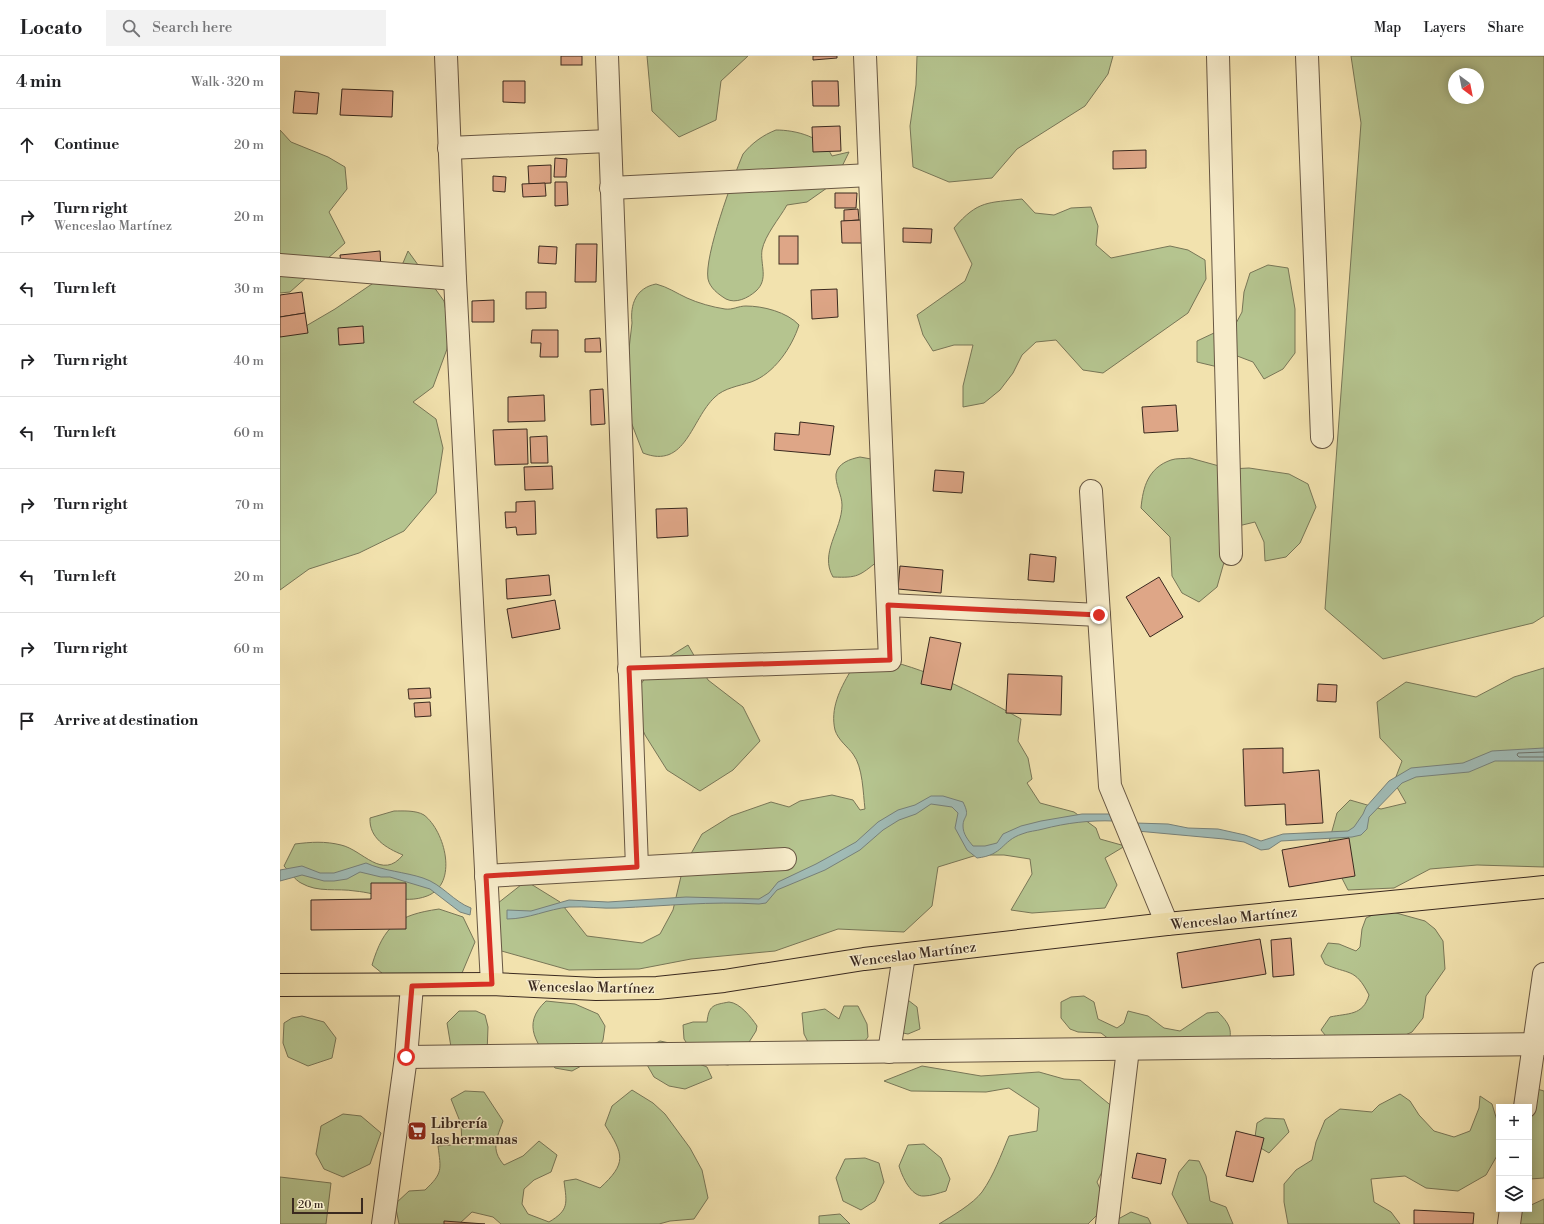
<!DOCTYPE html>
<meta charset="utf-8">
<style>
:root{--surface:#fff;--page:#f2f2f2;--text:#202124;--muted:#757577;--line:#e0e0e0}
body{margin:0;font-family:"Libre Bodoni",serif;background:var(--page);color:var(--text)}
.controls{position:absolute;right:12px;bottom:12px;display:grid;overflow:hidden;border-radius:0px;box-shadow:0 2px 10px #0003}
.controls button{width:36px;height:36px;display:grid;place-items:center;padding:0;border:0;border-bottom:1px solid var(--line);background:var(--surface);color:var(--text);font:20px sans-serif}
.compass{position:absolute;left:1168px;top:12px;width:36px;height:36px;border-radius:50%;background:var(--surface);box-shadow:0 2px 10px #0003;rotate:148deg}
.scale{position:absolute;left:12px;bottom:10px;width:71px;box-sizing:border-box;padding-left:4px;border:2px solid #3a291f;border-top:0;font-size:11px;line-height:14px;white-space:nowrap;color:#3a291f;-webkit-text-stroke:3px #f7ecca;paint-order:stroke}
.stop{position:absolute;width:12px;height:12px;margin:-9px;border:3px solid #d93025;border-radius:50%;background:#fff}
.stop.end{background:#d93025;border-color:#fff;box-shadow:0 1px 4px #0008}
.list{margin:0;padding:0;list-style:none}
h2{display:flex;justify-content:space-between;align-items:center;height:52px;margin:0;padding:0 16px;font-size:17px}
h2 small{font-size:13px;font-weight:400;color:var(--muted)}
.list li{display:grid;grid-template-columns:26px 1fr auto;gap:12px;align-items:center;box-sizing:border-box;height:72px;padding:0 16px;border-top:1px solid var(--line)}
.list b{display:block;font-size:15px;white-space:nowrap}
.list p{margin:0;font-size:13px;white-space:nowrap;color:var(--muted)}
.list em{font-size:13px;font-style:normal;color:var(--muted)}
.icon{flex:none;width:22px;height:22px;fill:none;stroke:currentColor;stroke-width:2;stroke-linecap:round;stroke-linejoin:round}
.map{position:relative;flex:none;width:1264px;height:1168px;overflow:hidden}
header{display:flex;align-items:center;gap:24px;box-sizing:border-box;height:56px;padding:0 20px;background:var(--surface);border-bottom:1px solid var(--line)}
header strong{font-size:19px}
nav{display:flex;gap:22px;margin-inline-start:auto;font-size:14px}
.search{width:280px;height:36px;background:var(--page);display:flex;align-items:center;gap:10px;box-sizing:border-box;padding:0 14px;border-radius:0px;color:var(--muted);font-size:15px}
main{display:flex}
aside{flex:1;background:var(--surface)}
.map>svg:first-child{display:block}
</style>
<header>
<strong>Locato</strong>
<div class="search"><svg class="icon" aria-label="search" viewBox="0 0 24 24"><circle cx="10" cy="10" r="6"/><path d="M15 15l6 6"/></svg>Search here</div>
<nav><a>Map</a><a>Layers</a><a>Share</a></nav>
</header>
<main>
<aside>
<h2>4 min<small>Walk · 320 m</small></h2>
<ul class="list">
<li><svg class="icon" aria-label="ahead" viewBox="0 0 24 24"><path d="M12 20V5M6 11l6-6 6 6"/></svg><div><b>Continue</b></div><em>20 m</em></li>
<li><svg class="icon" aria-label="right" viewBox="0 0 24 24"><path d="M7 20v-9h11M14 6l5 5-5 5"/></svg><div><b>Turn right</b><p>Wenceslao Martínez</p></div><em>20 m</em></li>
<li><svg class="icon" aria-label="left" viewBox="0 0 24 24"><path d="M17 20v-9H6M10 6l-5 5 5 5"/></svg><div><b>Turn left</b></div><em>30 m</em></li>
<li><svg class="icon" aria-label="right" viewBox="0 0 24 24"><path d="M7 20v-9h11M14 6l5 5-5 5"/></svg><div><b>Turn right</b></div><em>40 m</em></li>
<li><svg class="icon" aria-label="left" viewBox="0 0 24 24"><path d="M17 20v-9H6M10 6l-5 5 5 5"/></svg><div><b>Turn left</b></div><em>60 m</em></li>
<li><svg class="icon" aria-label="right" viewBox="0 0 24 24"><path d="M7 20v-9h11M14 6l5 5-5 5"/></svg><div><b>Turn right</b></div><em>70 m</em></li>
<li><svg class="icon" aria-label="left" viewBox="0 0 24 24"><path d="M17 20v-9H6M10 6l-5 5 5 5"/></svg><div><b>Turn left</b></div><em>20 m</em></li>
<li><svg class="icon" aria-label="right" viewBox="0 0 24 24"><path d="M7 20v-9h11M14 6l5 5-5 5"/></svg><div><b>Turn right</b></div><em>60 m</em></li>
<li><svg class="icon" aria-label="arrive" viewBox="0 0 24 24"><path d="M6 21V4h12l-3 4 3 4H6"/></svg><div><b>Arrive at destination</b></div></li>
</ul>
</aside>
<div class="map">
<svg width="1264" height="1168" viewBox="0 0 1264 1168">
<rect width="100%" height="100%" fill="#f2e2ae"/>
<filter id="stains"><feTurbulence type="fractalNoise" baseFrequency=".005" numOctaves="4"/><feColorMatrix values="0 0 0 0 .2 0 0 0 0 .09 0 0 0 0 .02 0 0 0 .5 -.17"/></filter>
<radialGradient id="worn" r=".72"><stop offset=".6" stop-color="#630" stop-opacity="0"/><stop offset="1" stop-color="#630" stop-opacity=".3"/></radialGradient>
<g fill="#b5c48f" stroke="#787657" fill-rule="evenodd">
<path d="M367,0H468L441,25L436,64L399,81L372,55Z"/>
<path d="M637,0H833L828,18L805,50L737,93L712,122L669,126L633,111L630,70L636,29Z"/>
<path d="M1071,0H1264V560L1253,567L1103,603L1045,553L1081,67ZM1174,18H1198V42H1174Z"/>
<path d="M0,74L11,86L48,101L65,111L67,133L49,156L65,187L10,236L0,237Z"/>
<path d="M496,74C516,74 543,81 552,100L569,96L554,127L527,146L507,149C499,163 485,179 482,194C480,209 489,223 476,235C468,242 456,248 446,243C438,238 430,232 428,223C424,200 453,122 463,98C472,87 483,79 496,74Z"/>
<path d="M742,143L755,157L774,159L791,152L811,151L818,170L816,189L831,202L890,190L908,194L925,204L926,223L908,257L823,317L803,314L776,284L756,286L742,299L733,317L720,334L704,347L683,351V330L693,289H674L653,295L643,279L637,259L685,225L692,208L674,172C698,144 708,147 742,143Z"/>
<path d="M128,195L164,245L169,270L167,293L153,331L133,346L156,363L163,392L156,437L124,475L79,497L29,513L0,534V278L14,277L55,253L123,207Z"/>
<path d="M988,209L1008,212L1015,253V297L1003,313L984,323L973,306L952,298L938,311L917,306V285L934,277L953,273L962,256L964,236L970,217Z"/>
<path d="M376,228C388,231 396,237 407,242C418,247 432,251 445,253C453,254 458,250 466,250C483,250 507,256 519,269C512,291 494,318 471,326C459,330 444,332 435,341C411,363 406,414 363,397L343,345L352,267C350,248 356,232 376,228Z"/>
<path d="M580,401L591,403L598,505C579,520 578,522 553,521C539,497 562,474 562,449C562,439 555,428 556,418C558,407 570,403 580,401Z"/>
<path d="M910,402L950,413L969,412L1009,418L1028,428L1036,451L1020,487L1006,501L985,505L984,486L975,466L954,471L937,531L919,546L902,537L892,520L890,481L861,452C863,431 868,412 891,404C896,402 904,403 910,402Z"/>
<path d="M408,589L428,624L463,651L480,685L453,714L420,735L387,714L365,679L350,643L374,610Z"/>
<path d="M605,604C653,615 698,639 741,663L738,685L748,702L752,723L747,727L760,747L794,756L816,772L820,783L845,790L825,802L837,829L825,852L752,857L731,854L752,818L750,803L724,799H697L658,811L652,850L624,876L558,873L495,895L411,903L359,913L289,914L218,894L213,851L246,825L280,846L307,880L362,887L380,878L393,854L403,812L422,778L451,760L491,746L509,751L520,745L552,739L573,744L580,754L585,753C583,737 583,711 573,698C568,691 558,684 555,674C550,653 560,633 570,616Z"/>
<path d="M1264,612V811L1197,809L1150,813L1114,832L1068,834L1047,793L1057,757L1070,744L1101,753L1126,747L1114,726L1122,705L1100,682L1097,646L1126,626L1196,641L1234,621Z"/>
<path d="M114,755C122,755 136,754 144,759C165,775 179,828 147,840C124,849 98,837 75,835C57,832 38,837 21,827C15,824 9,815 4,810L15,788C31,786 45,785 61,789C83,794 102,825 123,799C106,792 89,782 90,762Z"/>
<path d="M159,853L183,861L195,886L182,917L151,927L103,918L92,909C104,869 118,859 159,853Z"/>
<path d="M1109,855L1145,865L1155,873L1163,885L1165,913L1146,940L1143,962L1132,976L1112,985H1050L1041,974L1050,961C1068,957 1083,960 1089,939C1075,911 1068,919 1045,908L1041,900L1048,887L1059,888L1076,895L1080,891L1082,873L1086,862L1099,856Z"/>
<path d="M804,940L814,946L818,963L837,972L844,967L848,955L868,960L884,972L900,975L927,957L938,956C953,971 952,976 947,996L838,990L821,977L798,976L790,973L781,962V946L791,941Z"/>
<path d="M624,941L637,951L640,973L628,978L613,975Z"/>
<path d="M266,945L295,948L318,958L325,970L323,984L314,1003L292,1015L275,1012C258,989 240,969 266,945Z"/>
<path d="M449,946C460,947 471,961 477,970L476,975L466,991L462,1003L448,1009L423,1005L414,998L404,983L403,969L413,966H427C429,949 433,949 449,946Z"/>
<path d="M564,950H578L587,968L588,981L581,990L534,998L524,978L522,957L545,953L559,963Z"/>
<path d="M179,955H196L205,959L208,971L207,998L171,991L167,967Z"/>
<path d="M22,960L44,966L56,982L52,1002L28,1010L8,1001L3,987L4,967L12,962Z"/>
<path d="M380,985L399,989L414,1006L427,1011L432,1022L405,1033L389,1030L374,1021L366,1007V992Z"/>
<path d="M642,1010L701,1020L759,1016L784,1023L800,1024L834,1052L830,1100L817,1126L827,1149L808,1168H659C672,1160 693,1148 702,1136C714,1119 721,1099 729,1080L757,1075L759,1052L729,1032L706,1036L631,1035L604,1025Z"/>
<path d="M1257,1033L1264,1035V1122L1250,1123L1249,1051Z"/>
<path d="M352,1034L373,1047L385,1058L410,1092L422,1114L428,1142L414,1163L390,1165L379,1168H221L213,1161L192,1156L179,1168H119L115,1148L129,1135L145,1134C163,1117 161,1114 158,1090L182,1088L181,1068L171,1043L185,1035L204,1036L223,1065C217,1082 210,1093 224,1109L243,1100L259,1085L277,1099L271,1116L254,1124L244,1133L242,1148L248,1158L269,1166C289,1154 287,1148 284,1125L296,1123L320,1132C347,1107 344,1099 325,1069L332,1050Z"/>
<path d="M1120,1038L1130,1045L1139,1059L1154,1075L1174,1081L1190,1075L1199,1052L1200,1040L1212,1048L1219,1071L1218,1098L1206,1119L1178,1135L1146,1132L1125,1120L1091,1123L1094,1146L1111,1156L1120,1168H1008L1004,1146V1128L1016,1114L1032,1104L1036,1086L1045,1064L1060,1053L1092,1056L1099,1049Z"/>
<path d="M63,1058L81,1060L101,1077L90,1108L63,1121L44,1113L36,1098L41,1070Z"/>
<path d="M985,1062L1004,1063L1009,1076L989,1097L974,1088L977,1067Z"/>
<path d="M644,1088L661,1102L670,1123L666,1135C659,1137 651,1140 644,1140C631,1141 622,1120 619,1110L628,1089Z"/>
<path d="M585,1102L599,1107L604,1126L595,1145L581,1154L563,1145L556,1122L565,1103Z"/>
<path d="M909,1104L919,1105L926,1120L930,1145L946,1151L953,1168H908L892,1138L899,1116Z"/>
<path d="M0,1121L51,1127L46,1168H0Z"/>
<path d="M1264,1143V1168H1232L1236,1157L1243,1153H1249V1150Z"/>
<path d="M851,1156L868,1162L871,1168H829Z"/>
<path d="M560,1158L570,1168H539V1160Z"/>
</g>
<g fill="#a0bbb6" stroke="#77817a">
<path d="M1264,692V705H1215L1189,716L1136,721L1122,727L1089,761L1087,773L1081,779L1072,781L1001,785L989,793L981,794L964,786L944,783L857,775L855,767L888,768L908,772L938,773L965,779L981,785L1003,778L1068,775L1074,771L1083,758L1086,751L1109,725L1131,712L1183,707L1212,695Z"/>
<path d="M651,740H663L683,746C691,762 683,759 683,770C683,778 688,784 693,790H705L717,787L723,778L741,770L761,765L802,758H833L834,765C810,764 786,767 763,773C756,775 749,775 742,778C721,785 724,799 697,802L687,794L675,772L678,757L672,751L651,748L636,758L619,764L603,774L580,794L545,814L497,834L486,847L479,848C431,845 385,850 338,852C322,853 306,850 289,851C268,853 249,863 227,863V854L251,855L289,844L328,846L406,841L479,843L489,837L498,826L536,808L576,786L598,766L618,754L635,749Z"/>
<path d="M86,807C104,815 125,816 143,822C162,828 174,846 191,852L190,859L180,856L150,833L110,821H101L80,816L67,823L54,825H44L22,819L0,825V814L22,810L40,817H54Z"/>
</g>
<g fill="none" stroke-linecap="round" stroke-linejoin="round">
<path stroke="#6d726a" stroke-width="1" d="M1264,696L1238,697L1237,699L1239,701H1264"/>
</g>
<g fill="#dea687" stroke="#3a291f">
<rect x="281" y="0" width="21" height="9"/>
<path d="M533,0H557V2L533,4Z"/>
<path d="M223,25H245V47L223,46Z"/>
<path d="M532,25H558L559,50H533Z"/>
<path d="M62,33L113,35L112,61L60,59Z"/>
<path d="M15,35L39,37L37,58L13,57Z"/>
<path d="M560,70L561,95L533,96L532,71Z"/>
<path d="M866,94V112L833,113V95Z"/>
<path d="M275,102L287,103L286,121H274Z"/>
<path d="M271,109V127L249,128L248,110Z"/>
<path d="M213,120L226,121L225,136L213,135Z"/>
<path d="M275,126H287L288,149L275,150Z"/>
<path d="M265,127L266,140L243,141L242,128Z"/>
<path d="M555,137H577L576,152H555Z"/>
<path d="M578,153L579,164L564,165V154Z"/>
<path d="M581,164L582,187H562L561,165Z"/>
<path d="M623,172L652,173L651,187L623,186Z"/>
<rect x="499" y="180" width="19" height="28"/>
<path d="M296,188H317L316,226H295Z"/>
<path d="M259,190L277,191L276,208L258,207Z"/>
<path d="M100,195L101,213L62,216L60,199Z"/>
<path d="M557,233L558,261L532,263L531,234Z"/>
<path d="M22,236L25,257L0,261V239Z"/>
<path d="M246,236H266V252L246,253Z"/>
<path d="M214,244V266H192V245Z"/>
<path d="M25,257L28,277L0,281V261Z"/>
<path d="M83,270L84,287L59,289L58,272Z"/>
<path d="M252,274H278V301H260L261,287H251Z"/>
<path d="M320,282L321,296H305V283Z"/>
<path d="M323,333L325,368L311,369L310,334Z"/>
<path d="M264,339L265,365L228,366V341Z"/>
<path d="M896,349L898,375L864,377L862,351Z"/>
<path d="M520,366L554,370L550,399L494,394L495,377L519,379Z"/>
<path d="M247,373L248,408L215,409L213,374Z"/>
<path d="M267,380L268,407H251L250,381Z"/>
<path d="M272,410L273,433L245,434L244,411Z"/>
<path d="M655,414L684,416L682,437L653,435Z"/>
<path d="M255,445L256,478L237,479L236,471L226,472L225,456H236V446Z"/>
<path d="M407,452L408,480L377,482L376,453Z"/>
<path d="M750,498L776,501L774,526L748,524Z"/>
<path d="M620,510L663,514L661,537L618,533Z"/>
<path d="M269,519L271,539L227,543L226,523Z"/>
<path d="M879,521L903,561L870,581L846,541Z"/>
<path d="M275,544L280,573L232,582L227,553Z"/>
<path d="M650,581L681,587L671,634L641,628Z"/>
<path d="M728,618L782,620L781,659L726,657Z"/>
<path d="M1038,628L1057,629L1056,646L1037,645Z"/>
<path d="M150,632L151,642L129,643L128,633Z"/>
<path d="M150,646L151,660L135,661L134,647Z"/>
<path d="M1003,692V717L1039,714L1043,767L1006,769L1005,748L965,750L963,693Z"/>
<path d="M1069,782L1075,820L1009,831L1002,794Z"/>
<path d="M91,827H126V873L31,874V844L91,843Z"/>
<path d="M1011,882L1014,919L993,921L991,884Z"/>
<path d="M980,883L986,918L902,932L897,897Z"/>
<path d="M956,1075L984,1082L973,1126L946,1120Z"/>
<path d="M857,1097L886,1103L881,1128L852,1122Z"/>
<path d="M1134,1154L1194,1157L1193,1168H1134Z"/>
<path d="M164,1165L205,1168H164Z"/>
</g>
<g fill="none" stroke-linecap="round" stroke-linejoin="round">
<g stroke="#685743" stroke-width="24">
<g id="minor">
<path d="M166,0L175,223L212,928"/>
<path d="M327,0L357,811"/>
<path d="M938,0L951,498"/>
<path d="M1027,0L1042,381"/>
<path d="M169,92L329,85"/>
<path d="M331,132L590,119"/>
<path d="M0,209L175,223"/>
<path d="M811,435L830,730L887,868"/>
<path d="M608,549L819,559"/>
<path d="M349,613L610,604L585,0"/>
<path d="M206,820L505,803"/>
<path d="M609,996L624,899"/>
<path d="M126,1001L1264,988"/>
<path d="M1245,1051L1264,918"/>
<path d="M103,1168L126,1001L132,930"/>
<path d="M827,1168L848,993"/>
<path d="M1229,1168L1231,1153"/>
</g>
</g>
<g stroke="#3a291f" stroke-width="24">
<path id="major" d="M0,929L212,928L316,933L377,932L444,925L584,903L887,868L1264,831"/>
</g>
<use href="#minor" stroke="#f7ecca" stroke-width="22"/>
<use href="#major" stroke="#f2e2ae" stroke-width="22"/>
</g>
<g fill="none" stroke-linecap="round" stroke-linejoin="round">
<path stroke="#d93025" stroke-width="5" d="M126,1001L132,930L212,928L206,820L357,811L349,612L610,604L608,549L819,559"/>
</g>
<defs>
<g id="supermarket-square" transform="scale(1)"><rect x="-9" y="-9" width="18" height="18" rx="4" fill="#8f2418" stroke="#f7ecca"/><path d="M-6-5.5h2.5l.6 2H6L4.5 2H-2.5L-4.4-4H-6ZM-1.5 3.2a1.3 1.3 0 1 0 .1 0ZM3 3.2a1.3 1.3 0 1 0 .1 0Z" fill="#fff"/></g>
</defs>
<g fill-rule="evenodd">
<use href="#supermarket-square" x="137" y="1075"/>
</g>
<g text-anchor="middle" stroke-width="3" stroke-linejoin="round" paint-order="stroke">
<g font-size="14" fill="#3a291f" stroke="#f7ecca">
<text transform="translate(954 862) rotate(-6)" y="5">Wenceslao Martínez</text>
<text transform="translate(633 898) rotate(-7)" y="5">Wenceslao Martínez</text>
<text transform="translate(311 931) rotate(1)" y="5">Wenceslao Martínez</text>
</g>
<g font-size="14" font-weight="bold" fill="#3a291f" stroke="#f7ecca" text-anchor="start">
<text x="151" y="1072">Librería<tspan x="151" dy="16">las hermanas</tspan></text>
</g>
</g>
<rect width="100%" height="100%" filter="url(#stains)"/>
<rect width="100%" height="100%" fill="url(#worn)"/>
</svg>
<div class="controls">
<button>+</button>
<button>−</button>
<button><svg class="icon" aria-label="layers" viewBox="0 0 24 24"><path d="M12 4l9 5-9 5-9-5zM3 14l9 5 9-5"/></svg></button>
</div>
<svg class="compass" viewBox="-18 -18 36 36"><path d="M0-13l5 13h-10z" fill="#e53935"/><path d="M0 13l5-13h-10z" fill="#757577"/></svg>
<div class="scale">20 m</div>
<div class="stop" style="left:126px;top:1001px"></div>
<div class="stop end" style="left:819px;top:559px"></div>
</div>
</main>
